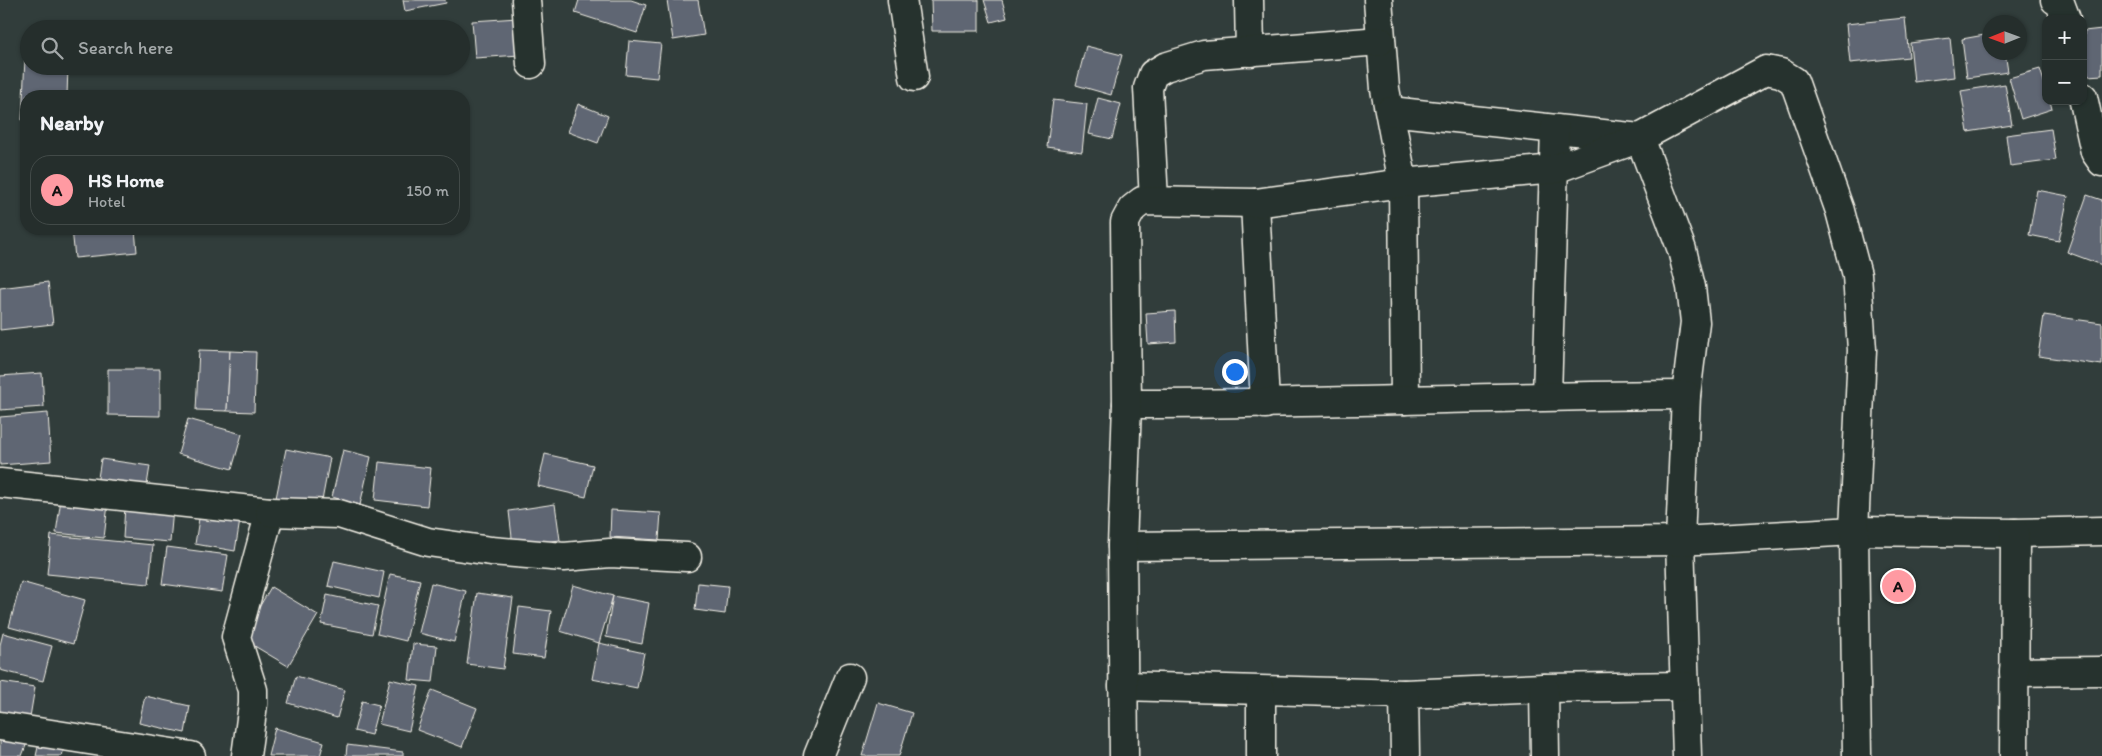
<!DOCTYPE html>
<meta charset="utf-8">
<style>
:root{--surface:#252e2c;--page:#313a38;--text:#f1f3f6;--muted:#a3a8a9;--line:#424a48;--accent:#ff9aa2}
body{margin:0;font-family:Itim,sans-serif;background:var(--page);color:var(--text)}
.controls{position:absolute;right:15px;top:15px;display:grid;overflow:hidden;border-radius:10px;box-shadow:0 1px 4px #0004}
.controls button{width:45px;height:45px;display:grid;place-items:center;padding:0;border:0;border-bottom:1px solid var(--line);background:var(--surface);color:var(--text);font:25px sans-serif}
.compass{position:absolute;left:1982px;top:15px;width:45px;height:45px;border-radius:50%;background:var(--surface);box-shadow:0 1px 4px #0004;rotate:269deg}
.you{position:absolute;left:1234px;top:371px;width:18px;height:18px;margin:-12px;border:4px solid #fff;border-radius:50%;background:#1a73e8;box-shadow:0 0 0 8px #1a73e833}
.badge{display:grid;place-items:center;width:32px;height:32px;border-radius:50%;background:var(--accent);color:#111;font-size:16px;font-weight:700}
.pin{position:absolute;translate:-50% -50%;border:2px solid #fff;box-shadow:0 1px 5px #0006}
.list{margin:0;padding:0;list-style:none}
h2{display:flex;justify-content:space-between;align-items:center;height:65px;margin:0;padding:0 20px;font-size:21px}
h2 small{font-size:16px;font-weight:400;color:var(--muted)}
.list li{display:grid;grid-template-columns:32px 1fr auto;gap:15px;align-items:center;box-sizing:border-box;height:70px;margin:0 10px 10px;padding:0 10px;border:1px solid var(--line);border-radius:20px}
.list b{display:block;font-size:19px;white-space:nowrap}
.list p{margin:0;font-size:16px;white-space:nowrap;color:var(--muted)}
.list em{font-size:16px;font-style:normal;color:var(--muted)}
.icon{flex:none;width:28px;height:28px;fill:none;stroke:currentColor;stroke-width:2;stroke-linecap:round;stroke-linejoin:round}
.map{position:relative;flex:none;width:2102px;height:756px;overflow:hidden}
.search{position:absolute;background:var(--surface);box-shadow:0 1px 4px #0004;left:20px;top:20px;width:450px;height:55px;display:flex;align-items:center;gap:12px;box-sizing:border-box;padding:0 18px;border-radius:28px;color:var(--muted);font-size:19px}
.panel{position:absolute;background:var(--surface);box-shadow:0 1px 4px #0004;left:20px;top:90px;width:450px;height:145px;border-radius:20px}
.map>svg:first-child{display:block}
</style>
<div class="map">
<svg width="2102" height="756" viewBox="0 0 2102 756">
<rect width="100%" height="100%" fill="#313d3b"/>
<filter id="ink" filterUnits="userSpaceOnUse"><feTurbulence type="fractalNoise" baseFrequency=".02" numOctaves="2"/><feDisplacementMap in="SourceGraphic" scale="10" xChannelSelector="R" yChannelSelector="G"/><feConvolveMatrix kernelMatrix="1 2 1 2 8 2 1 2 1" color-interpolation-filters="sRGB"/></filter>
<g filter="url(#ink)">
<g fill="#5f6673" stroke="#f4f1e8">
<path d="M403,0H445L446,3L405,11Z"/>
<path d="M579,0H631L646,5L637,33L575,13Z"/>
<path d="M667,0H698L704,35L673,40Z"/>
<path d="M931,0H979V31H932Z"/>
<path d="M984,0H1002L1007,18L991,22Z"/>
<path d="M518,18L520,55L475,58L472,21Z"/>
<path d="M1905,18L1909,57L1850,63L1846,24Z"/>
<path d="M2102,29V75L2088,76L2084,31Z"/>
<path d="M1990,34V52H2005L2008,72L1967,78L1962,39Z"/>
<path d="M1950,38L1954,77L1914,82L1910,43Z"/>
<path d="M629,41L661,44L657,78L626,75Z"/>
<path d="M1086,46L1122,55L1111,95L1076,85Z"/>
<path d="M25,58L29,59V66H68L67,96H26V120H22Z"/>
<path d="M2040,69L2046,88V101H2050L2052,109L2021,119L2009,78Z"/>
<path d="M2005,84L2012,125L1968,132L1961,91Z"/>
<path d="M1098,98L1121,104L1112,139L1089,134Z"/>
<path d="M1053,100L1087,104L1082,152L1047,147Z"/>
<path d="M578,104L608,116L598,143L568,132Z"/>
<path d="M2051,129L2056,160L2010,166L2006,135Z"/>
<path d="M2037,190L2068,196L2059,241L2029,235Z"/>
<path d="M2087,195L2102,200V265L2067,252Z"/>
<path d="M72,229H135L137,252L75,258Z"/>
<path d="M48,282L53,324L0,330V288Z"/>
<path d="M1175,311L1176,342L1148,344L1146,313Z"/>
<path d="M2044,315L2102,323V365L2038,356Z"/>
<path d="M199,350L230,351L227,411L196,410Z"/>
<path d="M230,351L256,352L254,412L227,411Z"/>
<path d="M108,369H160V416L108,415Z"/>
<path d="M42,373L44,407L0,410V376Z"/>
<path d="M48,413L51,461L0,465V417Z"/>
<path d="M188,419L242,434L232,469L178,454Z"/>
<path d="M286,449L330,458L321,506L276,498Z"/>
<path d="M343,450L371,457L360,505L332,497Z"/>
<path d="M545,454L593,465L586,497L538,486Z"/>
<path d="M101,459L150,466L146,491L97,484Z"/>
<path d="M379,462L431,468L427,506L375,500Z"/>
<path d="M61,499L108,504L104,538L56,533Z"/>
<path d="M555,504L560,540L513,546L509,511Z"/>
<path d="M125,506L173,509L170,542L123,538Z"/>
<path d="M201,506L241,514L235,551L195,544Z"/>
<path d="M611,510L661,513L659,540L610,537Z"/>
<path d="M51,535L153,545L149,584L47,574Z"/>
<path d="M167,547L228,555L222,592L162,584Z"/>
<path d="M334,561L384,572L379,598L328,586Z"/>
<path d="M390,574L420,580L406,641L377,634Z"/>
<path d="M21,582L85,600L73,644L9,627Z"/>
<path d="M431,583L466,591L454,642L419,633Z"/>
<path d="M698,583L728,586L725,614L695,610Z"/>
<path d="M573,585L613,596L599,643L560,631Z"/>
<path d="M271,587L318,615L288,666L241,638Z"/>
<path d="M477,593L513,598L503,669L467,664Z"/>
<path d="M327,595L378,606L372,634L321,624Z"/>
<path d="M613,596L649,603L642,644L606,637Z"/>
<path d="M519,607L551,611L544,658L513,654Z"/>
<path d="M3,633L52,646L43,681L0,670V645Z"/>
<path d="M599,643L644,653L637,688L592,679Z"/>
<path d="M413,644L437,646L433,682L409,680Z"/>
<path d="M296,676L345,690L337,718L288,703Z"/>
<path d="M390,679L419,686L409,731L379,724Z"/>
<path d="M0,682L35,687L30,717L0,712Z"/>
<path d="M432,690L477,708L462,747L417,730Z"/>
<path d="M145,696L190,706L185,733L139,723Z"/>
<path d="M362,701L379,705L371,735L354,731Z"/>
<path d="M878,703L912,713L899,756H862Z"/>
<path d="M275,728L324,742L320,756H268Z"/>
<path d="M0,730L28,740L22,756H0Z"/>
<path d="M41,734L66,740L62,756H36Z"/>
<path d="M347,745L403,752V756H346Z"/>
</g>
<g fill="none" stroke-linecap="round" stroke-linejoin="round">
<g stroke="#f4f1e8" stroke-width="31">
<g id="minor">
<path d="M526,0L531,64"/>
<path d="M902,0L914,77"/>
<path d="M1249,0L1250,52"/>
<path d="M1378,0L1385,89L1403,183L1405,400"/>
<path d="M2055,0L2060,3L2066,19"/>
<path d="M2083,97L2095,152L2102,162"/>
<path d="M1390,111L1640,138L1682,250L1691,287L1695,322L1686,395L1680,541L1687,756"/>
<path d="M1154,200L1148,88L1153,74L1165,67L1204,55L1380,41"/>
<path d="M1255,203L1265,404"/>
<path d="M1547,396L1555,129"/>
<path d="M1127,404C1314,404 1500,396 1686,395"/>
<path d="M0,483L270,512L236,637L253,690V704L246,756"/>
<path d="M270,512L339,514L428,542L491,551L564,557L610,553L687,557"/>
<path d="M1122,546L1680,541L1854,531L2015,533L2102,531"/>
<path d="M2014,672L2102,671"/>
<path d="M1123,686L1404,694L1544,688L1685,686"/>
<path d="M1544,688L1545,756"/>
<path d="M1261,692V756"/>
<path d="M1404,694L1405,756"/>
<path d="M0,726L191,756"/>
<path d="M818,756L850,677"/>
<path d="M1124,756L1122,546L1127,404L1125,222L1132,209L1142,201L1255,203L1403,183L1555,169L1640,138L1766,70L1781,73L1794,81L1840,211L1857,275L1862,350L1854,531L1857,756"/>
<path d="M2014,756L2015,533"/>
</g>
</g>
<use href="#minor" stroke="#26332d" stroke-width="28"/>
</g>
</g>
</svg>
<div class="controls">
<button>+</button>
<button>−</button>
</div>
<svg class="compass" viewBox="-18 -18 36 36"><path d="M0-13l5 13h-10z" fill="#e53935"/><path d="M0 13l5-13h-10z" fill="#a3a8a9"/></svg>
<div class="you"></div>
<div class="pin badge" style="left:1898px;top:586px">A</div>
<div class="search"><svg class="icon" aria-label="search" viewBox="0 0 24 24"><circle cx="10" cy="10" r="6"/><path d="M15 15l6 6"/></svg>Search here</div>
<section class="panel">
<h2>Nearby<small></small></h2>
<ul class="list">
<li><span class="badge">A</span><div><b>HS Home</b><p>Hotel</p></div><em>150 m</em></li>
</ul>
</section>
</div>
